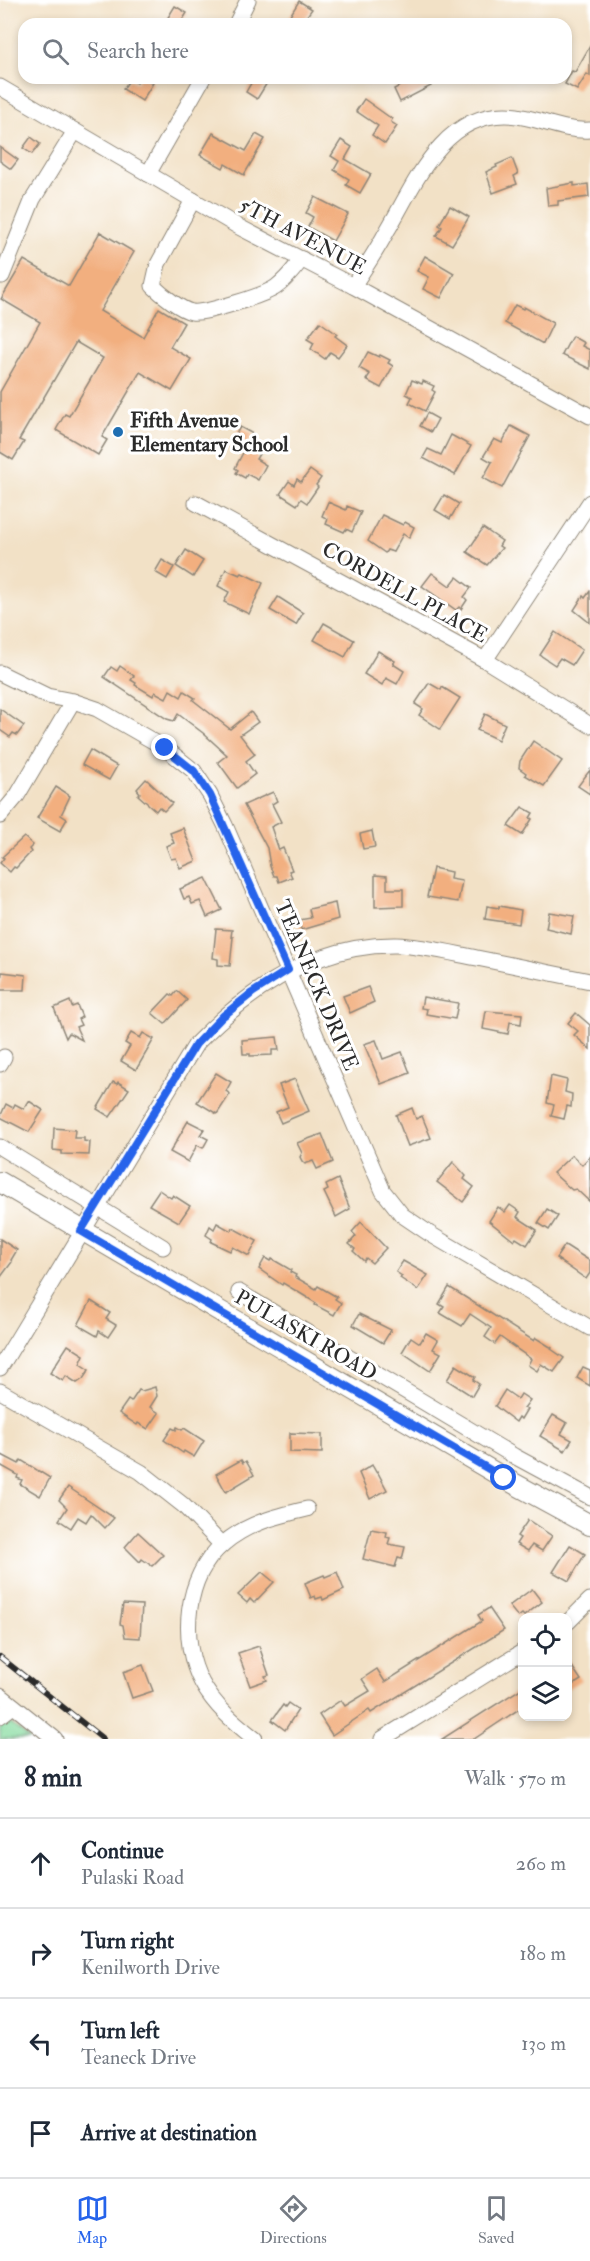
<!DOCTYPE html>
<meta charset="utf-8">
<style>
:root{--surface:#fff;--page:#f6f6f7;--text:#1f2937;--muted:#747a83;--line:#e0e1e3;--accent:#2563eb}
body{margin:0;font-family:"IM FELL Double Pica",serif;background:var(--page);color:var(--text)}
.controls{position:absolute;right:18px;bottom:18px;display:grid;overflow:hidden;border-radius:12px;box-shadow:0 3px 9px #0003}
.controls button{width:54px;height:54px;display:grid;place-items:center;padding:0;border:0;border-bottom:2px solid var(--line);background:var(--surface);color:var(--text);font:30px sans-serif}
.stop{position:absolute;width:18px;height:18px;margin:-14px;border:4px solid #2563eb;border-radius:50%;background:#fff}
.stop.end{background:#2563eb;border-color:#fff;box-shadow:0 2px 6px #0008}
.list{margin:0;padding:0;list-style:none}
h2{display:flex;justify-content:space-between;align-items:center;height:78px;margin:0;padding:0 24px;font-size:26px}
h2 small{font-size:20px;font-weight:400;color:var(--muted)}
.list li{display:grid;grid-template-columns:39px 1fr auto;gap:18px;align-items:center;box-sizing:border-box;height:90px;padding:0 24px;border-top:2px solid var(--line)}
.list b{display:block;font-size:22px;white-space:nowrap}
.list p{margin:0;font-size:20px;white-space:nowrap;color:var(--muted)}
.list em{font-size:20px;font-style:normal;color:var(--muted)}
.icon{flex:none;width:33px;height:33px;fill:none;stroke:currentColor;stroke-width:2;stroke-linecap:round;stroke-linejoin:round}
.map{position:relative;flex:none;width:590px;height:1739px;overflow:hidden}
.search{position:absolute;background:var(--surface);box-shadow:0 3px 9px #0003;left:18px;right:18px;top:18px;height:66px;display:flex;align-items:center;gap:15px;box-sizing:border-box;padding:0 21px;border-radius:18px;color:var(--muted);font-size:22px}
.sheet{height:438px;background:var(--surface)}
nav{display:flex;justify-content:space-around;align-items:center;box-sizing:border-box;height:84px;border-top:2px solid var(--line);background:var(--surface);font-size:16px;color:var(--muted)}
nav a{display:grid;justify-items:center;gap:3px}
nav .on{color:var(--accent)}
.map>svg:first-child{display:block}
</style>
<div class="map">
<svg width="590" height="1739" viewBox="0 0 590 1739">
<rect width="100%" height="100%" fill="#fff"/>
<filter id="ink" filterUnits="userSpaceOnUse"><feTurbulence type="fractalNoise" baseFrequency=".0167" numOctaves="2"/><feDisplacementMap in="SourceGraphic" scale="12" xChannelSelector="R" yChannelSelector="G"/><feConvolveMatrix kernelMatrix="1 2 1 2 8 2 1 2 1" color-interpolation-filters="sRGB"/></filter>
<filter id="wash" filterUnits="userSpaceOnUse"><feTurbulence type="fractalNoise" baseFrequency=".008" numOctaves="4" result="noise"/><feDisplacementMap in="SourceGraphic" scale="24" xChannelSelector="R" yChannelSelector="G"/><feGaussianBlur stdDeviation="1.35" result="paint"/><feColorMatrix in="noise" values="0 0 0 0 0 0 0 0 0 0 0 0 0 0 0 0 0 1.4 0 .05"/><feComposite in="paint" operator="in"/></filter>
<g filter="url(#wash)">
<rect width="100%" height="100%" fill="#f2e1c6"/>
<path fill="#85db9f" stroke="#588365" stroke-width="1.5" d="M0,1715L30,1739H0Z"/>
<g id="blocks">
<g fill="#f2af7f">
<path d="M299,1L312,9L301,24H295L288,19Z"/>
<path d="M175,6L187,13L180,24H164Z"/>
<path d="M590,46V76L587,74L577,90L565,84L572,71L575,72Z"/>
<path d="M139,78H144L153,83L142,101L123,89L130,79L137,83Z"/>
<path d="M254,78H270L257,99L246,92Z"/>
<path d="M396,78H427L431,86L400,102L394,89L400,86Z"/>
<path d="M364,99L392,119L391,122L397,126L385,144L372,135L378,126L356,111Z"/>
<path d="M213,133L246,151L256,134L265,139L244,175L225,164L223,168L200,155Z"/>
<path d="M31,137L40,144L32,154L23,148Z"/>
<path d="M341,140L352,147L345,159L371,174L360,193L346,185L349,179L334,170L339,161L331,156Z"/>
<path d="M0,147L18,160L11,169L0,161Z"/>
<path d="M512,158L518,174L514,176L517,184L493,193L486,172L497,167L496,165Z"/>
<path d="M574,183V186L588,184L589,197L558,201V205L548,206L546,188Z"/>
<path d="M315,197L348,214L333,241L308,227L313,217L306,213Z"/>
<path d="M450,206L469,217L452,245L436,236L442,227L439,225Z"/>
<path d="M100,232L134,252L100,311L143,337L159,308L184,323L170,347L191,359L172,391L140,372L102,437L107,440L98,455L56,430L65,414L69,416L103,358L76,342L19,440L24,442L13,460L0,452V392L40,322L1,299L24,260L69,286Z"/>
<path d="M425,256L454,273L441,298L423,289L429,277L417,271Z"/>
<path d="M515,305L523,309L524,307L553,323L543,344L505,323Z"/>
<path d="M320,322L337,334L335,336L347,345L338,357L330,352L325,359L311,349L314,343L307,339Z"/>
<path d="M572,336L584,343L582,346L590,350V369L562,355Z"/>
<path d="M368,352L379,357L380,355L390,360L388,363L393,366L381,388L366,380L370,374L359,368Z"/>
<path d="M412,380L422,384L423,381L434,386L432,390L435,392L425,411L409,403L412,397L406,394Z"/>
<path d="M427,413L438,419L431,432L420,426Z"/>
<path d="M511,426L530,436L502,488L483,478L492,462L483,457L494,439L502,443Z"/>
<path d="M240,427L253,434L246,446L233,439Z"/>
<path d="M451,435L471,446L455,475L423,458L428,449L441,455Z"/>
<path d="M246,447L259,454L256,459L266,465L258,480L247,474L245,478L236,473L238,470L235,468Z"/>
<path d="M310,470L321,478L316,485L318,487L307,503L301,499L297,505L280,494L289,481L294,485L297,479L301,482Z"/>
<path d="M444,495L459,504L450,519L435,510Z"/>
<path d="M328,502L346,510L347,506L361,512L352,532L346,529L344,532L326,524L328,519L322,516Z"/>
<path d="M382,515L403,525L405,522L414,527L409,538L403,534L393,552L387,550L385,553L368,541Z"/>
<path d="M483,528L502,541L499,546L502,548L487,565L467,552Z"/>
<path d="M186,550L203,561L193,577L176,566Z"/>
<path d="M162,560L174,567L167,579L155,572Z"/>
<path d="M226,569L240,575L242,573L263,583L249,614L224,602L229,592L218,586Z"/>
<path d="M432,573L450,586L457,577L471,588L464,597L467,600L461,609L459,607L456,610L422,586Z"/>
<path d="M590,591V623L574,610L583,596L585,598Z"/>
<path d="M278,597L303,613L296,625L270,610Z"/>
<path d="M324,623L354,640L345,657L314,640Z"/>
<path d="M555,632L582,650L572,665L560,658L555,665L540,655Z"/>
<path d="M378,651L395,661L393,664L404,671L397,684L386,678L382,685L364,674Z"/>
<path d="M120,666L134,676L131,680L136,683L135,685L153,696L155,692L166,698L170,690L181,697L184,691L195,698L193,700L230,729L251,712L258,722L240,735L255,754L246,761L255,774L237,788L218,762L227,755L203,733L178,714L174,721L167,719L104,677L111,667L117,671Z"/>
<path d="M429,683L441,690L442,687L460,698L440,729L419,715L423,709L415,704Z"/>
<path d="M0,709L24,726L17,735L13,733L10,737L0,730Z"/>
<path d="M485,714L505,724L498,740L477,730Z"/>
<path d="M533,741L562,761L544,786L525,775L526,773L519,768L520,761Z"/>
<path d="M90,750L117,766L109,780L82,765Z"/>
<path d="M590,770V794L578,786Z"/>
<path d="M146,779L172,803L164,811L159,807L156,811L138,795L140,793L137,789Z"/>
<path d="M56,787L70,796L61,815L67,819L60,831L37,818Z"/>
<path d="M273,792L277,801L272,804L281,822L271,827L279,850L283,848L292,870L289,871L292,877L279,882L277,876H274L270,866L267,848L244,805Z"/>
<path d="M522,807L533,813L530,818L532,819L522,835L508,826Z"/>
<path d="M183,828L196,861L180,868L176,858L171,859L166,846L174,843L170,833Z"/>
<path d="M372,831L375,847L363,849L360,834Z"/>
<path d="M24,837L33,845L29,849L31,852L16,868L14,867L10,872L0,863L4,858L2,857Z"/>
<path d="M433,868L451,872L450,879L462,881L458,902L427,897Z"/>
<path d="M375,875L387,876V889H403V906L375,907Z"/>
<path d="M206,878L222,910L207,917L200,901L192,904L189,897L184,899L180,889Z"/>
<path d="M335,903L338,919L301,930L299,920L311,918L309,909Z"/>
<path d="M487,906L499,908V906L521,910L519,924L485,919Z"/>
<path d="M549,912L574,916L571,934L546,928Z"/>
<path d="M216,929L232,930L231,937H233L230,966L218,965V959L213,958Z"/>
<path d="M2,972L26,975L25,990H0Z"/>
<path d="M368,987L374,1002L350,1013L343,996Z"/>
<path d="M177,991L187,1000L165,1024L152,1013L170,994L173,996Z"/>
<path d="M423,997L458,1003L455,1019L426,1014L427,1009L421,1008Z"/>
<path d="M70,1001L72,1007L77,1005L82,1017L78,1019L81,1025L76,1027L82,1040L69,1033L66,1038L54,1008Z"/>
<path d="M486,1011L522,1014L521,1024L510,1022L508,1034L483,1029Z"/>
<path d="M576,1013L590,1025V1049L574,1035L578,1031L568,1023Z"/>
<path d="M131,1033L140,1038L143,1033L154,1039L136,1070L121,1061L130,1046L125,1043Z"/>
<path d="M277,1037L279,1050H272V1055L250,1056V1054H243L242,1040Z"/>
<path d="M376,1040L383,1059L402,1052L410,1073L381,1084L364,1044Z"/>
<path d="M216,1073L231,1082L226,1091L230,1094L217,1114L197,1102Z"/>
<path d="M551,1076L567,1080L565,1092L572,1094L571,1107L567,1106L564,1119L551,1116L554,1105L547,1103Z"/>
<path d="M295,1079L309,1111L281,1123L276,1112L288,1107L279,1085Z"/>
<path d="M113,1082L117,1084L118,1082L129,1089L110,1117L97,1109Z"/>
<path d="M29,1101L43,1110L29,1132L0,1117L6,1104L13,1108L15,1104L24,1109Z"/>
<path d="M412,1108L416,1119L422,1116L431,1138L408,1146L396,1115Z"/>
<path d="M188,1121L204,1129L200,1135L208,1139L203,1148L197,1145L188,1162L170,1152Z"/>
<path d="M54,1128L75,1130L74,1138H84V1141L90,1142L89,1155L62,1154V1151L53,1150Z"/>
<path d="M322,1134L333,1162L317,1169L313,1161L305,1164L302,1161L300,1157L302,1153L297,1143Z"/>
<path d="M572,1155L582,1165L590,1156V1202L576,1189L572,1190L553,1173Z"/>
<path d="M453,1162L466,1176L464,1179L474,1187L463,1202L437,1182Z"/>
<path d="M338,1179L350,1209L336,1217L324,1192L328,1190L326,1185Z"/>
<path d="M159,1190L171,1198L173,1195L190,1206L179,1222L149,1205Z"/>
<path d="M510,1205L520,1212L517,1217L537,1230L527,1245L516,1238L514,1241L489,1221L498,1207L505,1212Z"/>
<path d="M547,1209L558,1216L549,1230L538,1223Z"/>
<path d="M361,1222L386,1248L372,1263L366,1258L364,1261L353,1251L355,1249L349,1244L356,1236L352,1232Z"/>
<path d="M217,1223L231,1231L233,1228L257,1241L249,1256L233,1247L230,1251L211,1242L212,1239L206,1235L210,1226L214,1229Z"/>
<path d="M0,1239L17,1250L11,1260L12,1262L0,1278Z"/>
<path d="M565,1245L590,1261V1273L586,1279L556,1258Z"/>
<path d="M265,1258L270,1261L272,1259L291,1270L290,1272L296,1275L295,1277L316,1289L318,1286L337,1297L335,1299L341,1303L334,1315L315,1305L316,1303L303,1295L283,1283L282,1285L259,1269Z"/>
<path d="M403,1261L428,1275L418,1290L400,1278L402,1276L396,1272Z"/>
<path d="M449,1287L534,1341L536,1338L552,1348L551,1349L564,1358L554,1372L541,1364L537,1371L528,1365L531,1359L500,1337L495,1344L485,1337L491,1328L470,1314L462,1326L440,1313L444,1307L439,1304Z"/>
<path d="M91,1301L110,1313L106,1319L116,1325L108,1337L99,1331L97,1336L78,1325Z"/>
<path d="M359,1314L391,1330L383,1343L353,1325Z"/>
<path d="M426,1333L438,1340L433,1349L441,1353L430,1371L402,1352L411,1337L420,1343Z"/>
<path d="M68,1345L84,1355L80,1364L89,1370L83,1379L77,1383L66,1376L63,1381L50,1373Z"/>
<path d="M456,1365L475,1377L473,1380L479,1384L472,1396L447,1380Z"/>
<path d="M583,1367L590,1370V1386L577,1378Z"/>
<path d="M155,1387L157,1396L150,1407L159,1413L148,1429L138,1423L137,1425L119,1413L128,1400L131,1402L139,1390L142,1391Z"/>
<path d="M505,1390L518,1399L521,1394L530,1400L524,1408L527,1409L521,1419L519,1417L516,1422L495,1406Z"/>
<path d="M553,1415L567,1423L561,1434L572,1440L565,1451L540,1436Z"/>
<path d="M177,1427L182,1430L184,1428L204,1441L194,1457L184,1451L183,1453L164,1440L172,1428L176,1430Z"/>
<path d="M290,1433L322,1434V1453L290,1452Z"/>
<path d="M0,1454L19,1464L21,1460L50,1478L40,1496L20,1484L22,1480L17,1478L18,1475L0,1465Z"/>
<path d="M241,1460L243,1463L246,1461L254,1475L226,1492L216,1474Z"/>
<path d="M372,1465L376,1472L377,1471L387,1490L370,1499L359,1473Z"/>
<path d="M68,1487L77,1493L114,1518L105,1528L91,1514L86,1522L78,1517L71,1528L59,1520L67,1508L59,1500Z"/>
<path d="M528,1520L552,1536L542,1551L532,1545L528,1551L516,1544L520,1538L517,1536Z"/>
<path d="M371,1529L387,1532L386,1537L390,1538L388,1544L405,1547L402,1559L398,1558L395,1567L363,1559Z"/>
<path d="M138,1532L163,1555L152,1566L142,1559L140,1562L125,1547Z"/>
<path d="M570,1545L585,1554L569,1581L553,1572Z"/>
<path d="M262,1572L274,1582L254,1603L250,1599L247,1603L238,1595Z"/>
<path d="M337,1572L344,1590L323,1600L322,1597L316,1599L315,1596L311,1598L305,1583L324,1575L325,1577Z"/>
<path d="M532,1589L542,1602L524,1616L522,1614L518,1617L509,1606Z"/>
<path d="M123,1604L142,1605L140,1638L125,1637L123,1625L120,1624Z"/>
<path d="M489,1608L504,1630L371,1713L369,1710L332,1735L319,1715L341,1700L345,1706L370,1691L362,1679L377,1669L385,1682L482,1621L478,1615Z"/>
<path d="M259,1646L269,1675L265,1676L267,1680L250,1686L238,1653Z"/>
<path d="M567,1659L581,1680L567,1689Z"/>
<path d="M143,1665L153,1691L132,1698L123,1672Z"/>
<path d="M522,1688V1707L474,1739H442Z"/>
<path d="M288,1703L298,1710L285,1730L272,1720L283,1705L285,1707Z"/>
</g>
</g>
</g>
<g filter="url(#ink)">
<use href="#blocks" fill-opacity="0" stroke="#8e8678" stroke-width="1.5"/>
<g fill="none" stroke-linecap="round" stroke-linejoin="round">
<g stroke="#8e8678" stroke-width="17">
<g id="minor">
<path d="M236,24L248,0"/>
<path d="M0,87L239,227L353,286L590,416"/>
<path d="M148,174L203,78"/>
<path d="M193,200L158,264L153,286C161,294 181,310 192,312C205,314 265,295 276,287C287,279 294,269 302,259"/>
<path d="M2,276L33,199L75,131"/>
<path d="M353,286C365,268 377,250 387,231C414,186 441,115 505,115C534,115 561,132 590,130"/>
<path d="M196,503L485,660L590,725"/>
<path d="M485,660L590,502"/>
<path d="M0,673L47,696L73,701L97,709L165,748L194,771L210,795L225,825L383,1191L402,1215L430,1234L590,1328"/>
<path d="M0,816L17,796L73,701"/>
<path d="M0,1064L4,1057"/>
<path d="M0,1147L163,1247"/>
<path d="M239,1292L514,1456L590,1497"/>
<path d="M0,1368L196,1044C249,989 315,944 396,945C423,946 451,953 477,958C515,966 552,973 590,981"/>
<path d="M0,1391L141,1472L183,1505L222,1545"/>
<path d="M568,1622L590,1600"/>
<path d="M0,1695L55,1739"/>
<path d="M0,1716L13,1706"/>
<path d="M255,1739C235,1723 215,1707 202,1683C179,1641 185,1576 223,1544C247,1523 277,1516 307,1509"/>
<path d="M382,1739L522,1652"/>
</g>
</g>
<g stroke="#8e8678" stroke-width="22">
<path id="major" d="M0,1182L504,1478L590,1525"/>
</g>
<use href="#minor" stroke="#fff" stroke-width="15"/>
<use href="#major" stroke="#fff" stroke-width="20"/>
<g stroke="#2b2b2b" stroke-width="6">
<path id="rail" d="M0,1657L103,1739"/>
</g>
<use href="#rail" stroke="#fff" stroke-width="4" stroke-dasharray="11" stroke-linecap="butt"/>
</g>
</g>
<g fill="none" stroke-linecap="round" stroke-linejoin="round" filter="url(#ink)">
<path stroke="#2563eb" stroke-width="8" d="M165,748L194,771L210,795L288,970L252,993L223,1016L196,1044L81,1231L504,1478"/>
</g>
<circle fill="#1f6fb2" stroke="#fff" stroke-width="2" cx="118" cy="432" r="6"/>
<g text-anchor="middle" stroke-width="6" stroke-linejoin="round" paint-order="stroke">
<g font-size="21" fill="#2b2b2b" stroke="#fff">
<text transform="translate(303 236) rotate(28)" y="7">5TH AVENUE</text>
<text transform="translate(405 592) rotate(29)" y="7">CORDELL PLACE</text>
<text transform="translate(317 985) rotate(67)" y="7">TEANECK DRIVE</text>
<text transform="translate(306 1335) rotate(30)" y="7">PULASKI ROAD</text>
</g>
<g font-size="21" font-weight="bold" fill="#2b2b2b" stroke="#fff" text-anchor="start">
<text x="130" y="427">Fifth Avenue<tspan x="130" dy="24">Elementary School</tspan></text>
</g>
</g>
</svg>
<div class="controls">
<button><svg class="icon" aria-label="locate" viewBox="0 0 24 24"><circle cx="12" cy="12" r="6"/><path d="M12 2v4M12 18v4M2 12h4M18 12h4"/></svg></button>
<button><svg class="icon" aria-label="layers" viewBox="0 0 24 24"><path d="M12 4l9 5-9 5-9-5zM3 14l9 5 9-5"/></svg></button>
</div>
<div class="stop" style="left:504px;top:1478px"></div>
<div class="stop end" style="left:165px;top:748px"></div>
<div class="search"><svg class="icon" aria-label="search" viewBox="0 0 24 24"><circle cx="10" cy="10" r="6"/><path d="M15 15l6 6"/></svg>Search here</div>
</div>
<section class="sheet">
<h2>8 min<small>Walk · 570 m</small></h2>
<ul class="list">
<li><svg class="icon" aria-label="ahead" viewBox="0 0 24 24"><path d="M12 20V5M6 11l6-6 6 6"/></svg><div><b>Continue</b><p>Pulaski Road</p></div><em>260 m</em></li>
<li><svg class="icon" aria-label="right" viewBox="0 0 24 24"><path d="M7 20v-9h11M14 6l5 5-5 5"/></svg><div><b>Turn right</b><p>Kenilworth Drive</p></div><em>180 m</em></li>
<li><svg class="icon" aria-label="left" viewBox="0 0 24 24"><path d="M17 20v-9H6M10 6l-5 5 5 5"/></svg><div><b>Turn left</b><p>Teaneck Drive</p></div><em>130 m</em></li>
<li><svg class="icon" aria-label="arrive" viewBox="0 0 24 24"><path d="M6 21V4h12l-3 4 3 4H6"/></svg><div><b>Arrive at destination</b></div></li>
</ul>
</section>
<nav>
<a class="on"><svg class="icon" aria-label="map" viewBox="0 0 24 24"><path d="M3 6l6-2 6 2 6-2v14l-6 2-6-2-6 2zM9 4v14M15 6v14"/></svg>Map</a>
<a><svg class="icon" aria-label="directions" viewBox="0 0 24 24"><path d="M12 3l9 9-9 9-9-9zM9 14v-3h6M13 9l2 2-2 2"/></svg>Directions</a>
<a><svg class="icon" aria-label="saved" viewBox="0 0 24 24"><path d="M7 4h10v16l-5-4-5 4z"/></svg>Saved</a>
</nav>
